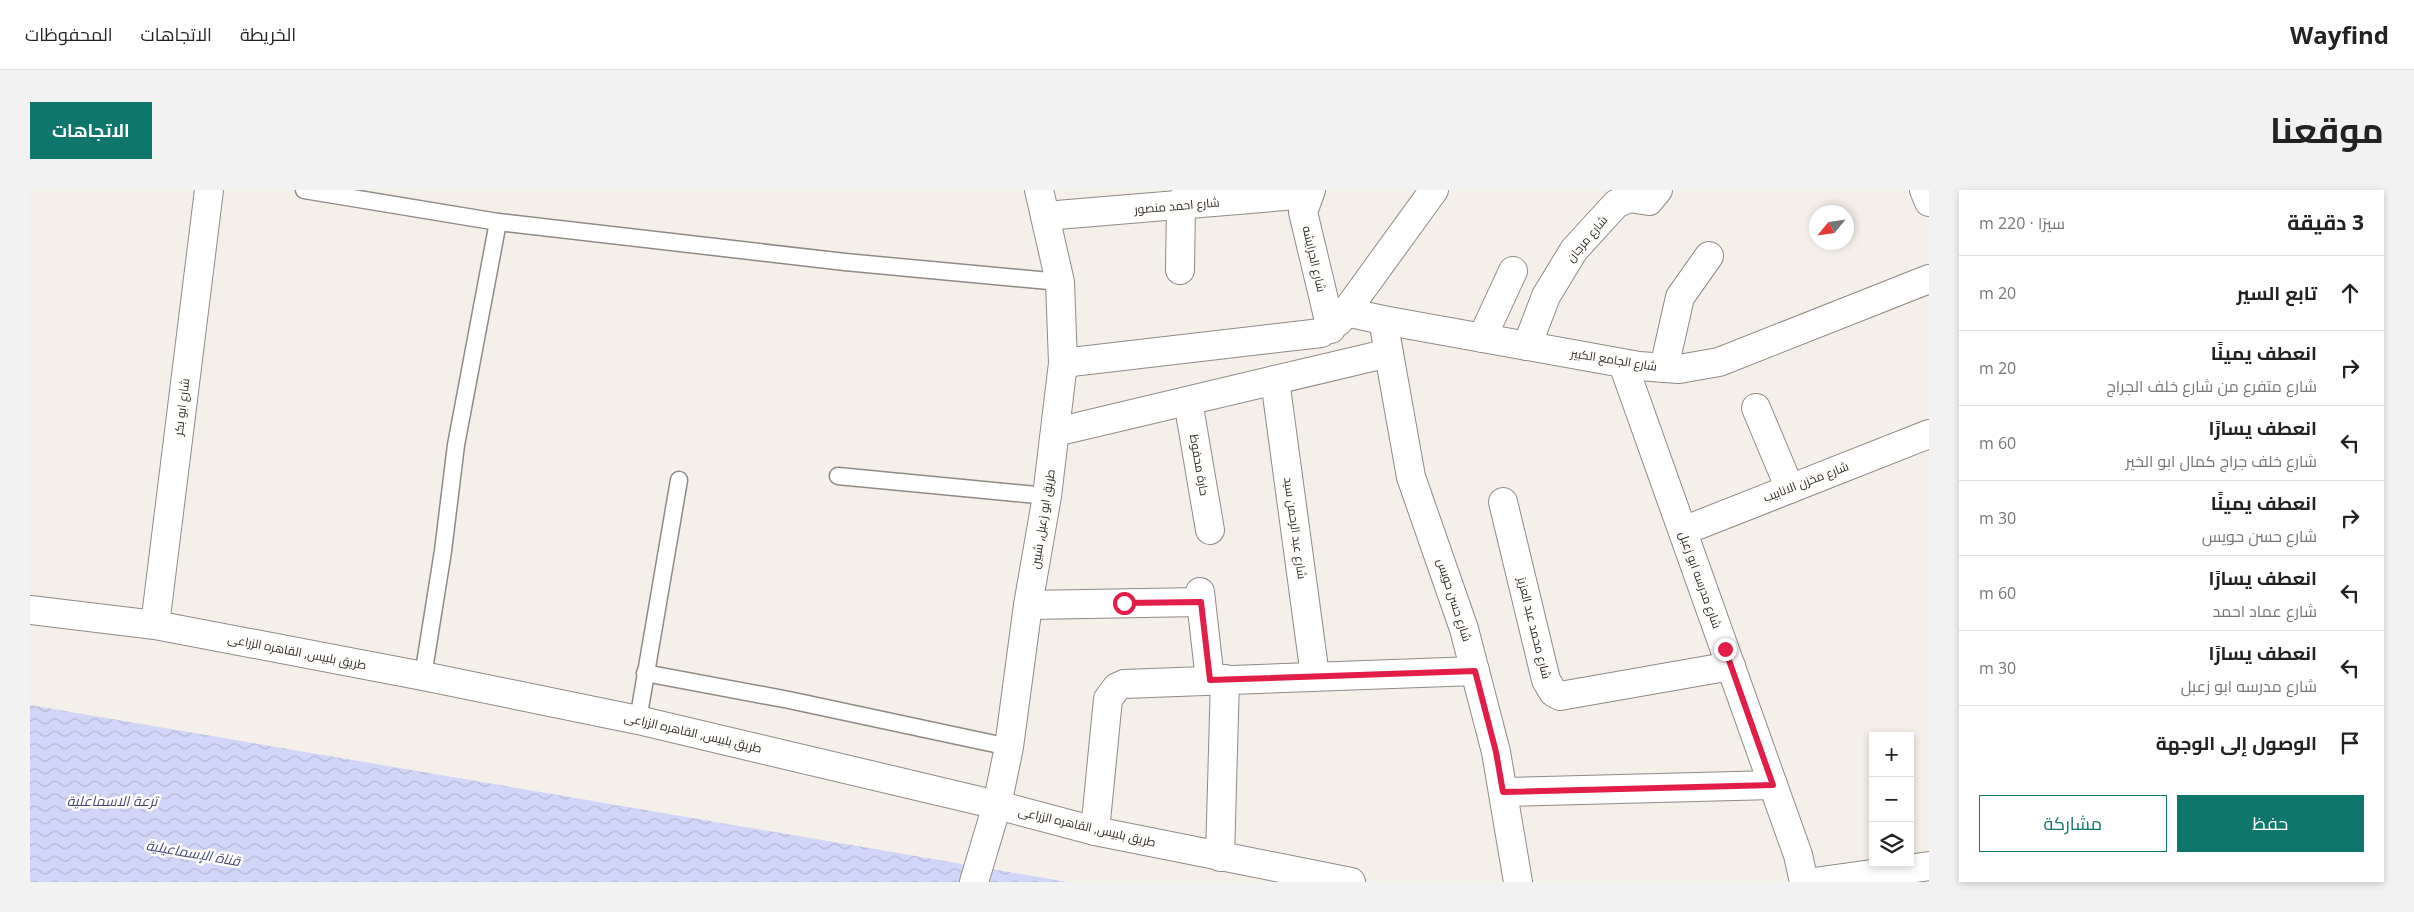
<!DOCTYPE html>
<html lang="ar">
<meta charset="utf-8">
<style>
:root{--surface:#fff;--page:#f2f2f2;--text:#222;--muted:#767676;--line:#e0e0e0;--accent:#0f766e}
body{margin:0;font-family:"Open Sans",Cairo,sans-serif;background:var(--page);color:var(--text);direction:rtl}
.controls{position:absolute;right:15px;bottom:15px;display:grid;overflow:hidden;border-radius:0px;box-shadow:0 2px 8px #0003}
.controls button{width:45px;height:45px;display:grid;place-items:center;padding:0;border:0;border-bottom:1px solid var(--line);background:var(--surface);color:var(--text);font:25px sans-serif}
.compass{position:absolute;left:1779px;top:15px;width:45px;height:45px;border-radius:50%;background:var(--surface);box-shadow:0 2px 8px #0003;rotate:241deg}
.stop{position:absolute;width:15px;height:15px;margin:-11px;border:4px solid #e11d48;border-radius:50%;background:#fff}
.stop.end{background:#e11d48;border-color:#fff;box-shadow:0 1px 5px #0008}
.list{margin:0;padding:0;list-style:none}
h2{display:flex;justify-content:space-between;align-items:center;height:65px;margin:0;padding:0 20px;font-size:21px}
h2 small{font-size:16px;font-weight:400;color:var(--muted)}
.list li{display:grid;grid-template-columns:32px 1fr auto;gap:15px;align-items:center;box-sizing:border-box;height:75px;padding:0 20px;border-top:1px solid var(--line)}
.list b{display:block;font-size:19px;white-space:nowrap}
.list p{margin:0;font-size:16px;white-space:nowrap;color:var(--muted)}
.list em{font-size:16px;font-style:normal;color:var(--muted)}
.actions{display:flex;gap:10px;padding:15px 20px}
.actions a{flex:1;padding:11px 0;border:1px solid var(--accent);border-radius:0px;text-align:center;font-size:18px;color:var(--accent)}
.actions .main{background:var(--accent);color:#fff}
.icon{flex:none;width:28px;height:28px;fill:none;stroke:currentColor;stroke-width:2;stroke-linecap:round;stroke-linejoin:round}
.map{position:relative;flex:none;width:1899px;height:692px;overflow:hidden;direction:ltr;border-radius:0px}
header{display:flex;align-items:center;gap:30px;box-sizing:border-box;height:70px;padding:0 25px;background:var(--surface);border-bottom:1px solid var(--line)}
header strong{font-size:24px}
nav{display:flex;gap:28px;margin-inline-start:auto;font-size:18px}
.intro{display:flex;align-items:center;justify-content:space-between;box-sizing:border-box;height:120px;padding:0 30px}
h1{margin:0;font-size:35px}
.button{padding:12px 22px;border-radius:0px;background:var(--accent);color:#fff;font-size:18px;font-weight:700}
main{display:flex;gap:30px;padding:0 30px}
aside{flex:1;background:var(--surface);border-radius:0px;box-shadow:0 2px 8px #0003}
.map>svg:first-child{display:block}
</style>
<header>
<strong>Wayfind</strong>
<nav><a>الخريطة</a><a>الاتجاهات</a><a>المحفوظات</a></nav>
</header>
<div class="intro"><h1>موقعنا</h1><a class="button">الاتجاهات</a></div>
<main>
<aside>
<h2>3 دقيقة<small>سيرًا · 220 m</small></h2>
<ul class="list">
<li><svg class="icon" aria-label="ahead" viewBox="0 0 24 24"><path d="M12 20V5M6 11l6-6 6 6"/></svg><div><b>تابع السير</b></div><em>20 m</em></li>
<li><svg class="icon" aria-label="right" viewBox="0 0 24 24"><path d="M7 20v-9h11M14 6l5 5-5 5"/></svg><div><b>انعطف يمينًا</b><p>شارع متفرع من شارع خلف الجراج</p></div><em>20 m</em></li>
<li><svg class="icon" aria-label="left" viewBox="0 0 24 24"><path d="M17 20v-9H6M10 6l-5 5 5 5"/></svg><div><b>انعطف يسارًا</b><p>شارع خلف جراج كمال ابو الخير</p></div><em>60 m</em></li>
<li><svg class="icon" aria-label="right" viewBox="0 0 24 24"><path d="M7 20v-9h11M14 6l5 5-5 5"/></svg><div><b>انعطف يمينًا</b><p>شارع حسن حويس</p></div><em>30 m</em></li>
<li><svg class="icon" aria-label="left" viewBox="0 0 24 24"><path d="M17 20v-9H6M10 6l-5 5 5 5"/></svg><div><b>انعطف يسارًا</b><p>شارع عماد احمد</p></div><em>60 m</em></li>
<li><svg class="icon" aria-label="left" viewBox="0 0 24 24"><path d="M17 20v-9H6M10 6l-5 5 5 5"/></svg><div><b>انعطف يسارًا</b><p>شارع مدرسه ابو زعبل</p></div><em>30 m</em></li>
<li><svg class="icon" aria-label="arrive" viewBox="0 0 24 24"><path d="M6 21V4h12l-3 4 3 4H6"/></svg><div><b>الوصول إلى الوجهة</b></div></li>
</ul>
<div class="actions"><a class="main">حفظ</a><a>مشاركة</a></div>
</aside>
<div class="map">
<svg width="1899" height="692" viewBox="0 0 1899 692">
<defs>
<pattern id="water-waves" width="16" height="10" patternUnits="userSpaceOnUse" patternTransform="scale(1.25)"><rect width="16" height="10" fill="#d1d6f8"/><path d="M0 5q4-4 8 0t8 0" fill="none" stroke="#b4b8d5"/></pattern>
</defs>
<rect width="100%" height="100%" fill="#f4efe8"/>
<path fill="url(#water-waves)" d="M0,515L1038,692H0Z"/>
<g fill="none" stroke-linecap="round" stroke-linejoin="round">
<g stroke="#8f8a84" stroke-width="19">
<g id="service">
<path d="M274,0L468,32L815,72L1030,92"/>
<path d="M808,286L1017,306"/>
<path d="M615,483L759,510L979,557"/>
<path d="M393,486L413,361L426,255L468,32"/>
<path d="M608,530L649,290"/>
</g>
</g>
<g stroke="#8f8a84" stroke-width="30">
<g id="minor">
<path d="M1281,0L1273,22L1301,139"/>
<path d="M1894,0L1899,12"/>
<path d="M1015,26L1279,4"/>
<path d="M1150,80L1151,16L1157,0"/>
<path d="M1316,122L1353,130L1609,176L1649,179L1689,172L1899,89"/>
<path d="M1353,130L1381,287L1434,439L1466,562L1488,692"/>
<path d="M1452,148L1483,81"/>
<path d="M1497,156L1516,106L1544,60L1586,14L1599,8L1619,11L1628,0"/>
<path d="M1033,173L1291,143L1309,131L1404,0"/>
<path d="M1593,174L1768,665L1774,692"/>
<path d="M1634,178L1650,107L1679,66"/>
<path d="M1245,190L1285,486"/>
<path d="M1158,211L1180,340"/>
<path d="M1726,218L1760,299"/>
<path d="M1026,242L1359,163"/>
<path d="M1473,312L1516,490L1523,502L1530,506L1701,476"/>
<path d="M1653,341L1899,244"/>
<path d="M1170,402L1180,490"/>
<path d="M998,415L1171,412"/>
<path d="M0,420L125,435L393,486L608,530L967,615"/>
<path d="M125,435L179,0"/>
<path d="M1473,602L1743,595"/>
<path d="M1065,641L1078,509L1087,497L1094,494L1445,481"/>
<path d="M1190,667L1195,489"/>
<path d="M1784,692L1899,676"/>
</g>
</g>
<g stroke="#8f8a84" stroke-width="30">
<g id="secondary">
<path d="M967,615L1065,641L1321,692"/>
<path d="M944,692L967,615L979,557L998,415L1017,306L1033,173L1030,92L1009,0"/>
</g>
</g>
<use href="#service" stroke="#fff" stroke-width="16"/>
<use href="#minor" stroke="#fff" stroke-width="28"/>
<use href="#secondary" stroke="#fff" stroke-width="28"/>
</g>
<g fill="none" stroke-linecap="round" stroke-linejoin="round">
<path stroke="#e11d48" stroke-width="6" d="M1094,413L1171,412L1180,490L1445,481L1466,562L1473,602L1743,595L1695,459"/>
</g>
<g text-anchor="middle" stroke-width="5" stroke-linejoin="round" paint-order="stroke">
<g font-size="12" fill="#2d2b29" stroke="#fffdfa">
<text transform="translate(1147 16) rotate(-5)" y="4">شارع احمد منصور</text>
<text transform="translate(1557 49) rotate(-50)" y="4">شارع مرجان</text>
<text transform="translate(1284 69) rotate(77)" y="4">شارع الجرايشه</text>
<text transform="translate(1584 170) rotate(9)" y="4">شارع الجامع الكبير</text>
<text transform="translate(152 217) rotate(-83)" y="4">شارع ابو بكر</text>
<text transform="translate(1169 275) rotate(80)" y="4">حارة محفوظ</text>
<text transform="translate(1776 292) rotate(-21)" y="4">شارع مخزن الانابيب</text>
<text transform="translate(1013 329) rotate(-81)" y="4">طريق ابو زعبل, شبين</text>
<text transform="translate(1265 338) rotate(82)" y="4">شارع عبد الرحمن سيد</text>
<text transform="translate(1670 390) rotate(70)" y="4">شارع مدرسه ابو زعبل</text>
<text transform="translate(1424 410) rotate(72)" y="4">شارع حسن حويس</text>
<text transform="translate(1504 438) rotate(76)" y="4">شارع محمد عبد العزيز</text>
<text transform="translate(267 462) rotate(11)" y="4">طريق بلبيس, القاهره الزراعى</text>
<text transform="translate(663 543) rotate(13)" y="4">طريق بلبيس, القاهره الزراعى</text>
<text transform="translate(1057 637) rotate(13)" y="4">طريق بلبيس, القاهره الزراعى</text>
</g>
<g font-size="14" font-style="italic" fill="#434776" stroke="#fffdfa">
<text x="82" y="616">ترعة الاسماعلية</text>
<text transform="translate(163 663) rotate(10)" y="5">قناة الإسماعيلية</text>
</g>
</g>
</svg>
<div class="controls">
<button>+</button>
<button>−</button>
<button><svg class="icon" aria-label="layers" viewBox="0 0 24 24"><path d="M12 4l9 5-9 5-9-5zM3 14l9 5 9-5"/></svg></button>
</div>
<svg class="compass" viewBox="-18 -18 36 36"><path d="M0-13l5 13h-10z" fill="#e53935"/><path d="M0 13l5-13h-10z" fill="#767676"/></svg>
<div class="stop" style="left:1094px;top:413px"></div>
<div class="stop end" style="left:1695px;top:459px"></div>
</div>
</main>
